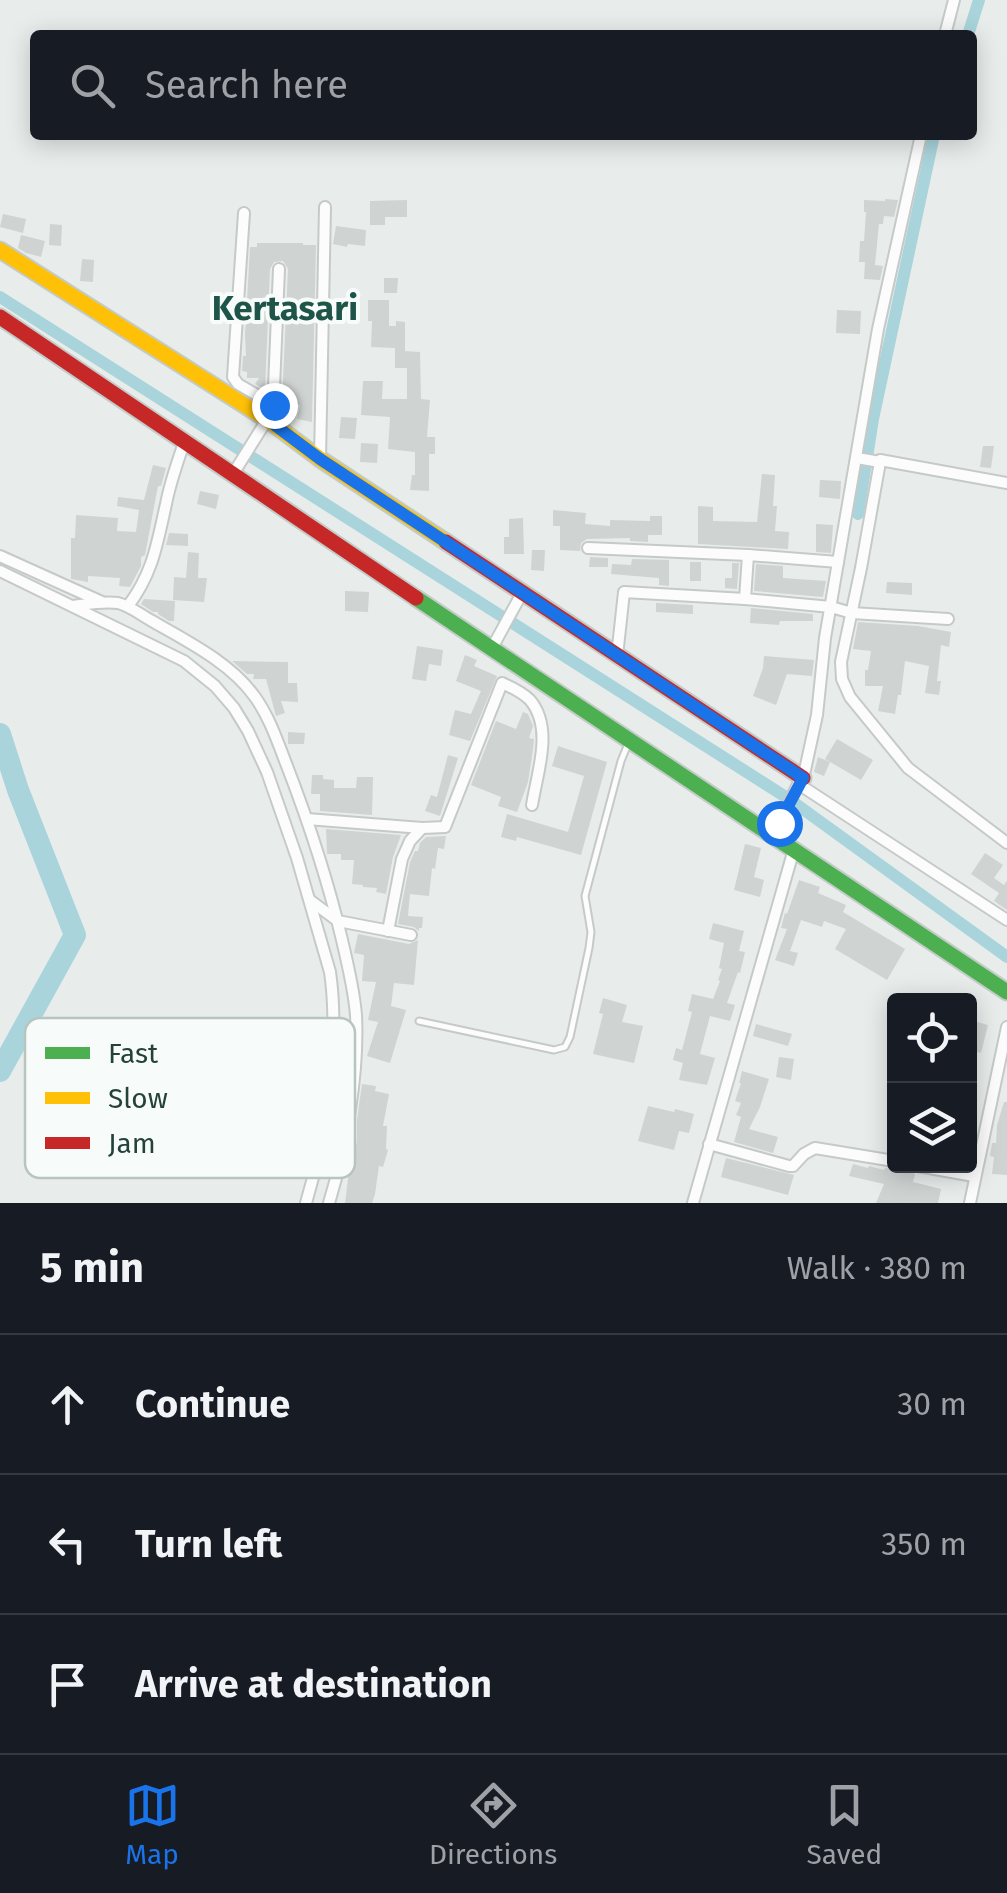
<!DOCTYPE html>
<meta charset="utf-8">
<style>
:root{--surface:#171b24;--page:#242831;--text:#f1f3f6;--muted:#9ea1a6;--line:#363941;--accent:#1a73e8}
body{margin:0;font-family:"Fira Sans",sans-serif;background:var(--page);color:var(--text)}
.controls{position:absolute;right:30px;bottom:30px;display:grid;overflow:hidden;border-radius:10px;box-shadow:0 5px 25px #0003}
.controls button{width:90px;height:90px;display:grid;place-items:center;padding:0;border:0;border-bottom:2px solid var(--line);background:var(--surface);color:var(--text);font:50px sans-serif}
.stop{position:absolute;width:30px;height:30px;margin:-22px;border:8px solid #1a73e8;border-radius:50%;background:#fff}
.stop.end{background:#1a73e8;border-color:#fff;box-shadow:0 2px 10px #0008}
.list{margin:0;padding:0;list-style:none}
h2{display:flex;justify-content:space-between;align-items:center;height:130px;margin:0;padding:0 40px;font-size:42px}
h2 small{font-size:32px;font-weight:400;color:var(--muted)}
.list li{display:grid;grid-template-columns:65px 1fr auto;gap:30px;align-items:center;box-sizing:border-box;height:140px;padding:0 40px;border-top:2px solid var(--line)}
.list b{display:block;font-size:38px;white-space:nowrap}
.list em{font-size:32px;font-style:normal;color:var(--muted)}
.icon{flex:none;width:55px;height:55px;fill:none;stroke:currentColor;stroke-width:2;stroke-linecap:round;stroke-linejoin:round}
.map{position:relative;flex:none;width:1007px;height:1203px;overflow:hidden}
.search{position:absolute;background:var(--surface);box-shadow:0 5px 25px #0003;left:30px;right:30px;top:30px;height:110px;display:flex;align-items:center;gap:25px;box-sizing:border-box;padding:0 35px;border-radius:10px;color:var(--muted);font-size:38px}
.sheet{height:550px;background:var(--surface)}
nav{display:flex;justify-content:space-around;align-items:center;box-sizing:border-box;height:140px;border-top:2px solid var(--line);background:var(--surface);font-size:28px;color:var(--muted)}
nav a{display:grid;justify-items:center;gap:5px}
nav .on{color:var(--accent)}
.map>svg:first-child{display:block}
</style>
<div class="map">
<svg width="1007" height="1203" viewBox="0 0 1007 1203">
<rect width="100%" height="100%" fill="#e8edeb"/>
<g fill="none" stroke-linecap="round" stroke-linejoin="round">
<g stroke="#a9d4db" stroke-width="12">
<path d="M968,35L979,0"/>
<path d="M0,297L789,799L1007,957"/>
<path d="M858,514L873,419L934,135"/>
</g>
<path stroke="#a9d4db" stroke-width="22" d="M0,734L18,790L75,935L0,1071"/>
</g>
<g fill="#cfd4d2">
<path d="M885,199L898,200L894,217L884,216L883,224H879L875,265L883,266L880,280L864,279L865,262H859L860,241H864L866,212H864V200L885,201Z"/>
<path d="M407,200V217H385V225H370V201Z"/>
<path d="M3,214L26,219L23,233L0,227Z"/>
<path d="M50,224L62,225L61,246L49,245Z"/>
<path d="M336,226L366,230L365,246L348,244L347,247L333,244Z"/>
<path d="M21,235L45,241L41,257L26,253L18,248Z"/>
<path d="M257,243H303V245H316L312,422L297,419L300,405L282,402L288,269L283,261L274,262L270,269L265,390L255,384L259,378H247V372L242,371L243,356H246L245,335L250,247H257Z"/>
<path d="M82,259L94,260L93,282L80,281Z"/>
<path d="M384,278H398L397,293H384Z"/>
<path d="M368,300H389V326H396V321L405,322V351L420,352L421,399L430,400L427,437H435V454H429V491L410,490L412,475H415V452L388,449L390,417L361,415L363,381H383L382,399H407V368H395V348L371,347L372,321H368Z"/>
<path d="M837,310L861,311L860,334L836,333Z"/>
<path d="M341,417L357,418L355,439L339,438Z"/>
<path d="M361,443L378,444L377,463L360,462Z"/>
<path d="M983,446H994L991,468L980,467Z"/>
<path d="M153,465L166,468L161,486H158L145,555L141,557V566L130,587L119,586L120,578L88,576V582L71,579V538H75L76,515L118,518L117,531L136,532L139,510L117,506L118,497L144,500Z"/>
<path d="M762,474L775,475L773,506H777L775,531L789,532L788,549L698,544V506L713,507V521L757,522Z"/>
<path d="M820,480L841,481L840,499L819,497Z"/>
<path d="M200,491L219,495L216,509L197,504Z"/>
<path d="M553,510L586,513L585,524L610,526V520L650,521V516H662V535H648V542L630,541V538L587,539L581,543L580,551L560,550V526H553Z"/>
<path d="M523,518L524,554H504V537H509V519Z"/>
<path d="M816,524L833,525L831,553L816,552Z"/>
<path d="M169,533L188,534V546L166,545Z"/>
<path d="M532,550H545L544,571L531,570Z"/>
<path d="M188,552L199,553L198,578H207L204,602L173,600L174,577L186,578Z"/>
<path d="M590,557L608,558V567H589Z"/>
<path d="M632,559L669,560V586L659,585V578L611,574L612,564L631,565Z"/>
<rect x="690" y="562" width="11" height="19"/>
<path d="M732,563H739L737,589L725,588V578H732Z"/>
<path d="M756,564L783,566V578L826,581L823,597L754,591Z"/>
<path d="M887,582L912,583V595L886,593Z"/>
<path d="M345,591L369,592L368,612L345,611Z"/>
<path d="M144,599L175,601L174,621H169L158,614V612H153L141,604Z"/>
<path d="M656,603L693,605V614L656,612Z"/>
<path d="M751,608L813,614V621H780L779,625L750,623Z"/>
<path d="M858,622L918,626L951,632L949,647L941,645L937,681H941L939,695L925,693L929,666L905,661L901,695H898L895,714L878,711L883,686H865V670H868L871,651L853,649Z"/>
<path d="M417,646L443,650L441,666L429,664L426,681L412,679Z"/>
<path d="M465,655L477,660L474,666L497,676L470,741L449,735L455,710L471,714L481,691L456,681Z"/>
<path d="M764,656L814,660L812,676L787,674L776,705L753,696L763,668Z"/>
<path d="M232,661L288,662V683H297L298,702L281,701L285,713L276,716L266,679H253L254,674H247Z"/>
<path d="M523,712L528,714L533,726L529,738L534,739L533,750L528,782L517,812L498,806L501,797L471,785L496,721L516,729Z"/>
<path d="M288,732L305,733L304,744H288Z"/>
<path d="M837,739L873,760L861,780L825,759Z"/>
<path d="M558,746L607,762L581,855L517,837L516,841L501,837L507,814L568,832L584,776L552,766Z"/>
<path d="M448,755L458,758L440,816L425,811L431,795L437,797Z"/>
<path d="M818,757L830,762L824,776L814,772Z"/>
<path d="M312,775H323V779L334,780V788H356L357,777H373L372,815L320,811V794H311Z"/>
<path d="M326,829L401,835L393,857L386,894L376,892L377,888L363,887V885L352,884L354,860H341V854H327Z"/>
<path d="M446,836L444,849L438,848L435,869L432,868L429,896L410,894L408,916L423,917L422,928H419V931L414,927L398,924L410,862L415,851H418L420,843L426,837Z"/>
<path d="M745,844L761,848L754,877L764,880L760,897L734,890Z"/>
<path d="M985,853L1003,865L994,878L1004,885L1007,881V910L994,901L999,893L971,874Z"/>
<path d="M799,880L820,887L818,893L846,905L843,912L905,949L887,980L835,949L846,929L824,921L822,927L801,920L790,951L798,953L794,966L775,960L787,929L781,928L783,920L785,913L787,914Z"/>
<path d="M713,923L744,931L739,951L745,952L740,973L738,972L727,1003L735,1005L730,1021L710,1016L700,1054L715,1058L707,1085L679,1080L683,1063L673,1060L676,1048L682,1050L692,1012L688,1011L692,994L713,999L720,981L718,980L722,969L719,968L724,943L709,939Z"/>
<path d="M358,934L409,944L418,940L414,985L394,983L391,1006L406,1010L390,1063L367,1056L378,1022L368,1020L376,982L362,981L364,955L354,953Z"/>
<path d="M603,998L627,1005L622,1022L643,1026L634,1063L593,1054L603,1014L599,1013Z"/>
<path d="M970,1020L988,1025L981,1053L970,1050Z"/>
<path d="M756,1024L792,1034L788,1046L753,1036Z"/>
<path d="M779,1057L794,1059L791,1080L776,1077Z"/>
<path d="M742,1071L769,1079L760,1107L749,1129L778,1137L773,1153L734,1142L741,1117L736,1115L741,1103L735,1101L741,1083H739Z"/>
<path d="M362,1084L376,1086L375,1091L389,1094L383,1126H387L386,1149L388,1150L383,1167L379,1166L375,1194L372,1203H345L350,1163L357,1142V1120Z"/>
<path d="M1004,1102H1007V1175L992,1174L994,1157L990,1156L992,1143H996L997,1125Z"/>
<path d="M648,1106L674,1112L675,1109L694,1114L689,1133L679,1131L674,1150L638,1141Z"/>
<path d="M726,1158L794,1175L788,1195L721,1177Z"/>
<path d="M853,1164L868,1168L869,1166L884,1170L885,1168L896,1169L913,1173L915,1174L913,1182L941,1189L938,1203H876L884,1184L849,1176Z"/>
</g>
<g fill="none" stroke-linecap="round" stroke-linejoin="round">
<g stroke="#c5cac8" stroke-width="9">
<path id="lane" d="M419,1021L554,1050L565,1047L570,1037L589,948L591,932L585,896L621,761L628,744"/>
</g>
<g stroke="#c5cac8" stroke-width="14">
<g id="street">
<path d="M945,35L954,0"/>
<path d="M244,213L233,377L238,384L274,405"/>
<path d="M857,458L880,462L861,568L841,662L842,679L850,697L908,768L1007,843"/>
<path d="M320,459L325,207"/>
<path d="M880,460L1007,483"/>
<path d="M233,474L273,410L279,269"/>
<path d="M588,548L748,555L838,562"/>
<path d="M748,555L745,599L831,607L852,613L948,619"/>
<path d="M0,556L102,602"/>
<path d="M0,571L184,661L215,686L234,708L248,731L267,772L297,858L330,972C340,1040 326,1137 306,1203"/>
<path d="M73,606C88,604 103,601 118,603C130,606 141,615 152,621C187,641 231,663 255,697C270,718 278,743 287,766C309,823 328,881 342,940C348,965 354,990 356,1015C359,1073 346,1147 329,1203"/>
<path d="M128,606C153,573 157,544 166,504C170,483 177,463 184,443"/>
<path d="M492,648L522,593"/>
<path d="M617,656L624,592L745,599"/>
<path d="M800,785L1007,920"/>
<path d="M307,819L422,828L445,827L502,683C511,687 523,693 530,700C554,728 537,773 532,805"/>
<path d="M773,835L805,770L817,715L825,638L878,329L921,135"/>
<path d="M311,901L338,921L411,935"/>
<path d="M388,931L402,859L410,841L422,828"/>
<path d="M709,1144L789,1166H793L804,1154L815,1148L894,1161"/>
<path d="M918,1166L974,1176"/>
<path d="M693,1203L794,849"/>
<path d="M970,1203L1007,1027"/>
</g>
</g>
<g stroke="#c3cbc8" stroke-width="19">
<path id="fast" d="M416,598L1007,992"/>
</g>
<g stroke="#c3cbc8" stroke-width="19">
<path id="slow" d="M0,250L268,420L320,459L446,542"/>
</g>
<g stroke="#c3cbc8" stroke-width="19">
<g id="jam">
<path d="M0,317L416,598"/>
<path d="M446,542L803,778"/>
</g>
</g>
<use href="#lane" stroke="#fcfcfc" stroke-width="5"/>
<use href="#street" stroke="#fcfcfc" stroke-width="10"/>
<use href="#fast" stroke="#4caf50" stroke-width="15"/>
<use href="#slow" stroke="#ffc107" stroke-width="15"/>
<use href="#jam" stroke="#c62828" stroke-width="15"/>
</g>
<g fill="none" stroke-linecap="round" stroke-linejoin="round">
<path stroke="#1a73e8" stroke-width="12" d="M274,405L268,420L320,459L803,778L779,823"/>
</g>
<g text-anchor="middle" stroke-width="8" stroke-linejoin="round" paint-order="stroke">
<g font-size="35" font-weight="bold" fill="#1f5548" stroke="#f7fbf9">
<text x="285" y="320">Kertasari</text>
</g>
</g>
<rect x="25" y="1018" width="330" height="160" rx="15" fill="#f7fbf9" stroke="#b8c4c0" stroke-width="2.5"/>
<rect x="45" y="1047" width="45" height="12" fill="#4caf50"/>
<rect x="45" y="1092" width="45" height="12" fill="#ffc107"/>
<rect x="45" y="1137" width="45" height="12" fill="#c62828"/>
<g font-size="28" fill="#24423a">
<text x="108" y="1063">Fast</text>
<text x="108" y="1108">Slow</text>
<text x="108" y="1153">Jam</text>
</g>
</svg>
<div class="controls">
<button><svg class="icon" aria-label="locate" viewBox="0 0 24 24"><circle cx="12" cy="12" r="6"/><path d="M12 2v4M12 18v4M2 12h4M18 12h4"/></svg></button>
<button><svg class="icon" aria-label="layers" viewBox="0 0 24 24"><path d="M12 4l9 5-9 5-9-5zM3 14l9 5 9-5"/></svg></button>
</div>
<div class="stop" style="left:779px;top:823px"></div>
<div class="stop end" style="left:274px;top:405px"></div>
<div class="search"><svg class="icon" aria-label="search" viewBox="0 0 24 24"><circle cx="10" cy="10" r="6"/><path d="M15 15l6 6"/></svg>Search here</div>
</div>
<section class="sheet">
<h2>5 min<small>Walk · 380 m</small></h2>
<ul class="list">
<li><svg class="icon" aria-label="ahead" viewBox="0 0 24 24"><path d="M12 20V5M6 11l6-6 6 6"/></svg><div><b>Continue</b></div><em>30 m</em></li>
<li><svg class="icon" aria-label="left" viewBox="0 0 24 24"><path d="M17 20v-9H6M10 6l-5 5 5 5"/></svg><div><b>Turn left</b></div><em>350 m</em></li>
<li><svg class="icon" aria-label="arrive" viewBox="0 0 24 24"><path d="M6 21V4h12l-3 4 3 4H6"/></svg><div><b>Arrive at destination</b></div></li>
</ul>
</section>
<nav>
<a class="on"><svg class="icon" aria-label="map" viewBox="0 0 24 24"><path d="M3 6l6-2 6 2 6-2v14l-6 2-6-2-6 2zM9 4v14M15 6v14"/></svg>Map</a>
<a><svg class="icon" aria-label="directions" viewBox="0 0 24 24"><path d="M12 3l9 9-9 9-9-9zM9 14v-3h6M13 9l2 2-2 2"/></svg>Directions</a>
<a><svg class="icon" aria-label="saved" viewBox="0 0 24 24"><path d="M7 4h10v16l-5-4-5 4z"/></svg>Saved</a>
</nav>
